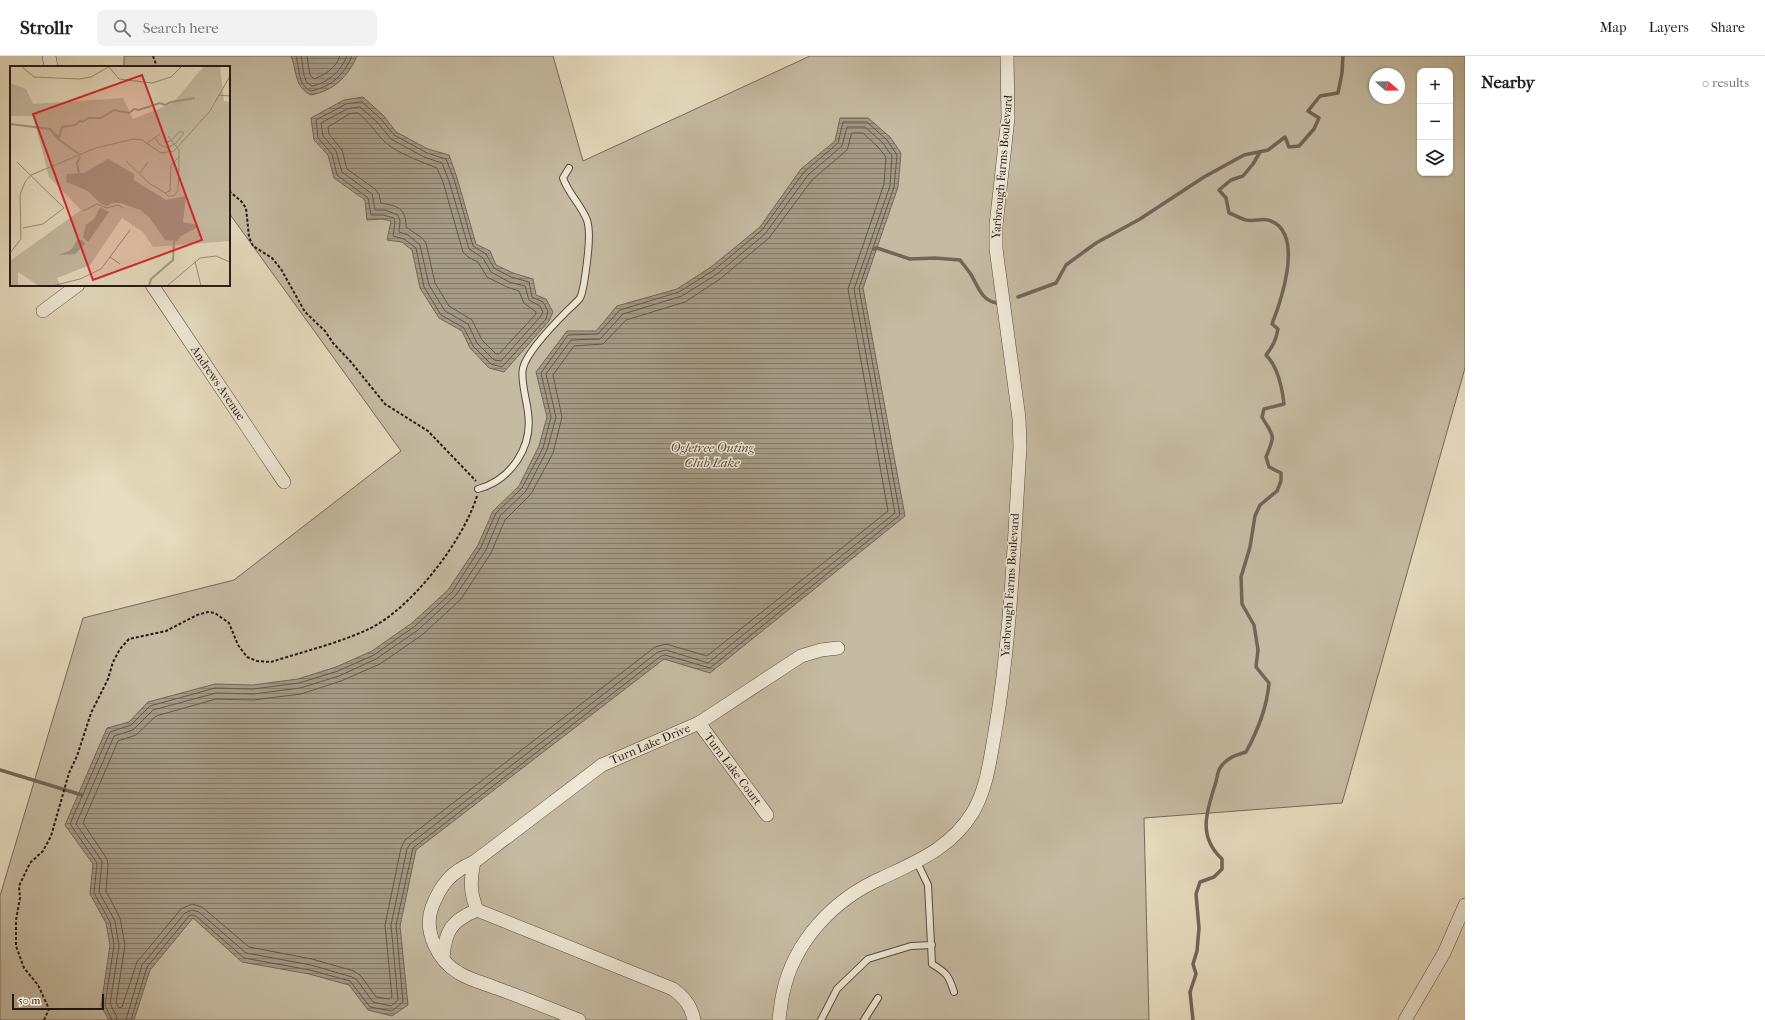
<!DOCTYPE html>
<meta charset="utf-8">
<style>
:root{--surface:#fff;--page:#f2f2f2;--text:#202124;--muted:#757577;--line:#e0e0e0}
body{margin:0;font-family:"IM FELL French Canon",serif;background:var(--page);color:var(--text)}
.controls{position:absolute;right:12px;top:12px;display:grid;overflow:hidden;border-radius:8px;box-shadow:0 1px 3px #0004}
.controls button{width:36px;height:36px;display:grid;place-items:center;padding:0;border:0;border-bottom:1px solid var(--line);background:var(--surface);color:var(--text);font:20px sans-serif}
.compass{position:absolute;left:1369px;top:12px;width:36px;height:36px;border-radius:50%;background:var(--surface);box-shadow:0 1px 3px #0004;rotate:110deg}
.scale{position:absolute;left:12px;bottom:10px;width:92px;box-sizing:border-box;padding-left:4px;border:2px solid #251914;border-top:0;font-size:11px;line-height:14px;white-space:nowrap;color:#251914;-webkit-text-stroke:3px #efe8d5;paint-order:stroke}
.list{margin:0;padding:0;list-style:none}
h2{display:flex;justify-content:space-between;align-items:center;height:52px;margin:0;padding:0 16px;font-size:17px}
h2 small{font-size:13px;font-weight:400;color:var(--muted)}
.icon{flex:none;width:22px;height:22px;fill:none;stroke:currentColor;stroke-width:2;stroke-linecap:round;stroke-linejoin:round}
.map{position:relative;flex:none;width:1465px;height:964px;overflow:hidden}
header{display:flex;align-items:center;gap:24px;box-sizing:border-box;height:56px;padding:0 20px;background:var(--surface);border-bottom:1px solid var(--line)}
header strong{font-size:19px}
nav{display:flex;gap:22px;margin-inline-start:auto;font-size:14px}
.search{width:280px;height:36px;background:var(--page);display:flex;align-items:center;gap:10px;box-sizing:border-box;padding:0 14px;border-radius:8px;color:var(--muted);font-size:15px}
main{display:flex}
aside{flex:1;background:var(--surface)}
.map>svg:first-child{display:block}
</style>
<header>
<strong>Strollr</strong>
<div class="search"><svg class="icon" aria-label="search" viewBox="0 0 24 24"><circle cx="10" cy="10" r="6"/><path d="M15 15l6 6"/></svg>Search here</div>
<nav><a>Map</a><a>Layers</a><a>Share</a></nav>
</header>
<main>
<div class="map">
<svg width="1465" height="964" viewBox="0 0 1465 964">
<defs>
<pattern id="water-rules" width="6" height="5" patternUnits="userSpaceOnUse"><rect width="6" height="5" fill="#a49a85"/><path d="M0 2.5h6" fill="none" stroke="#857d6c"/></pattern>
</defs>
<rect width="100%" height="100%" fill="#e6dcbf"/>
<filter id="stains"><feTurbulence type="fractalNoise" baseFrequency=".005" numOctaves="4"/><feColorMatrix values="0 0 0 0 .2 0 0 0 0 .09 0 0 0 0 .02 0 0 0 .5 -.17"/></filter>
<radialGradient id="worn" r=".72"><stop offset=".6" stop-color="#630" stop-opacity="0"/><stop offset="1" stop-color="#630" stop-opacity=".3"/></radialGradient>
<path fill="#c5bba2" stroke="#756a5b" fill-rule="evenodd" d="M124,0H553L583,105L810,0H1465V312L1342,747L1144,762L1149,964H0V840L83,562L234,524L401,395L229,157V11H124ZM1420,15H1450V117H1420ZM1375,18H1399V42H1375Z"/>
<g fill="url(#water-rules)" stroke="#716658">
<path d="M291,0H357C348,21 333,35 311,39C294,31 297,15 291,0Z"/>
<path d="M363,41L384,60L396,76L428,93L449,99L457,122L476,188L490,195L496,209L513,217L533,223L536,239L546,243L553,256L549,265L504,316L489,312L470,292L462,275L439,262L420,232L412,194L402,186L387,184L391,165L382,163L367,164L365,144L334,122L328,99L314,84L311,62L344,44Z"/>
<path d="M840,62H868L890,81L901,97L898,131L863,232L905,460L710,617L664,603L416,794L400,870L408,949L392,960L368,954L349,929L309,918L242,906L193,862L150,914L134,964H109L101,950L110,889L106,867L90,838L93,808L65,769L107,672L129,666L148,646L215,628L253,629L298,623L336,611L372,595L412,567L448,534L478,489L493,455L519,430L539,390L547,361L536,316L567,275H596L617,250L677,233L711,211L760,171L801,113L835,85Z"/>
</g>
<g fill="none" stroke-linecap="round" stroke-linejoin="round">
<g stroke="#645a4c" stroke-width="1">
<path d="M296,0C300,12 297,29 311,35C331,31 345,18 352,0"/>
<path d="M301,0C304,10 301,25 312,30C328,27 341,15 347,0"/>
<path d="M307,0L310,19L314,23C325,19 336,12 340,0"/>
<path d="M362,46L381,63L394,79L427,97L446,103L454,123L473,190L486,198L494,212L511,221L529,226L532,241L543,246L548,255L546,263L502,311L491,308L473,290L464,272L441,259L424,231L416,192L404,183L393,180L395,166L394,162L383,159H371L368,142L337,119L332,98L318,82L316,64L346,48Z"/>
<path d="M360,51L377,66L391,83L424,101L442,107L449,125L469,193L483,202L491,216L509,226L525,230L529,244L540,250L543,256L541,260L501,305L494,304L477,287L468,268L445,255L429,229L420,189L408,179L399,176L400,165L398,159L385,154H375L372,138L342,116L336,95L323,80L321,67L347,53Z"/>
<path d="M358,57C370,66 376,78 386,87C399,98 422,106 437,112L443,126L463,196L468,201L478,206L487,221L507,231L519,235L524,247L536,256V258L499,298H496L482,284L472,264L449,250L435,227L426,187L422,182L406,171C406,152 398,150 381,147L379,138L375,133L347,113L342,94L329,78L328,71L349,58Z"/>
<path d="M852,77H863L878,91L886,101L884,128L848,233L888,455L707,600L666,588L655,591L405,784L401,792L385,869L392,941L389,943L376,941L361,920L354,915L312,903L249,891L202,851L192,848L181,853L137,906L122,951L119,952L116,947L125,889L120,862L106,835L108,810L107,803L83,767L118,685L136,679L156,660L216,643L253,644L301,638L341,625L380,608L422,579L461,543L491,497L505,464L531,438L553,397L562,361L553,319L574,290L603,288L626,264L685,246L720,223L769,182L812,124L847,94Z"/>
<path d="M112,964L105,949L114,889L110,866L94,837L97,807L70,768L110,676L131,669L150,650L215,632L253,633L299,627L338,615L374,599L415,570L452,536L481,491L496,457L522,432L543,392L551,361L541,317L568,279L598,278L620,254L679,236L714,214L762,174L804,116L838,87L843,66H867L887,84L897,99L894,131L859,232L900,459L710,612L665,599L661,600L413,792L396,869L403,946L392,955L370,951L350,925L310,914L244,902L196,860L192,859L189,860L147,911L131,964"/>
<path d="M117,964L116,959L110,948L119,890L115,865L99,836L102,805L76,768L114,680L133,674L153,654L216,637L253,638L300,632L339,620L376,603L418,574L456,539L486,494L500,460L526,435L547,394L556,361L546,318L571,284L600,283L623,258L682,240L717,218L765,178L808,119L842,90L847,71H865L883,87L892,100L890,130L854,233L895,457L708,607L666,594L658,596L410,788L407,793L391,869L398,944L391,950L373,946L357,924L352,921L311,909L246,897L199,856L192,854L185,857L142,909L126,964"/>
</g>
<g stroke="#716658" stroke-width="3.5">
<path d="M874,193L877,192L910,203L935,202L960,204C963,208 967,213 970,217C978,229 980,244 997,247"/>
<path d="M1018,241L1056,227L1066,209L1096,187L1140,163L1204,121L1244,99L1268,94L1285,81L1289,91L1299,90L1314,73L1319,62L1308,55L1320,40L1338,37L1342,17L1343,0"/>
<path d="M0,714L82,739"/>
<path d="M1193,964L1190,936L1196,918L1193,908L1197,895L1199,872L1196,838L1200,826L1214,821L1222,813V803C1198,781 1206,757 1215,729C1217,724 1217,717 1220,712C1226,702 1236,699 1246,696C1258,674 1267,652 1269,627L1256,611L1258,594L1254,569L1242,548L1241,521L1250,491L1255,460L1260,449L1277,435L1281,425V417L1269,411L1266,401C1276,377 1274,382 1262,361L1264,353L1284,348C1282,331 1278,311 1266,299C1273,290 1276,284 1278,273L1272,268C1281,245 1302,184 1275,167C1263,160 1259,166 1246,164C1241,163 1235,159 1229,157L1226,142L1219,134L1231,124L1243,120L1253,108L1260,96"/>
</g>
<g stroke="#554a3f" stroke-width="8">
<g id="lane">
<path d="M478,433C511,424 533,391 528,357C527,345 520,323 523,312C527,296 555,267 567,255C571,251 577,246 580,242C584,235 587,206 588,197C589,187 590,173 587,164C581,149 568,137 563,122L569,112"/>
<path d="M917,806L928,829L932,908C947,917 949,920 954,936"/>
<path d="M821,964L837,933L868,903L911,890L932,889"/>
<path d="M864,964L878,942"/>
</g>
</g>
<g stroke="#554a3f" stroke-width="14">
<g id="street">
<path d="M49,0L51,11"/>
<path d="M152,229L284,426"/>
<path d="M43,255L78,229"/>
<path d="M699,667L767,759"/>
<path d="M474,806L602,709L699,667L801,600L821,594L838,592"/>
<path d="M443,902C445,875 451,865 477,854"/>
<path d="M579,964C551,953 524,942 496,932C484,927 470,924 459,917C438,905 423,875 432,851C441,828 451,816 474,806C470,826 470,836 477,854L673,933C685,942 691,950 694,964"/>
<path d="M779,964C780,955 781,946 783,937C794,885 834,843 882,822C918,805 951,792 973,756C987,732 990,703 995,676C1011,582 1014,486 1020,391L1019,362L996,193V169L1008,62L1007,0"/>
<path d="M1405,964L1444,897L1465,849"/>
</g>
</g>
<g stroke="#251914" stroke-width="2" stroke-dasharray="3 2" stroke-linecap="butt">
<path d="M153,0L157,11"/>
<path d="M229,135L241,145L246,152L249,181L253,190L272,202L281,213L305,256L325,275L333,287L351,306L385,348L428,375L476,425"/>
<path d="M44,964L49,953L38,929L24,912L16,890V864L20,842L19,830L30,807L43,795L51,780L69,717L77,700L91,657L108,623L113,606L120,593L129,583L166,575L197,559L208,556L215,557L229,567L238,589L247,601L257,605L271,606C302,596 339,587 369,573C412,552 463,485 477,440"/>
</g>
<use href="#lane" stroke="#efe8d5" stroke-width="6"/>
<use href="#street" stroke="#efe8d5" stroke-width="13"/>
</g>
<g text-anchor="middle" stroke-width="3" stroke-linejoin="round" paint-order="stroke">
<g font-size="12" fill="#251914" stroke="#efe8d5">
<text transform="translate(1002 111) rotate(-85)" y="4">Yarbrough Farms Boulevard</text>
<text transform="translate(218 327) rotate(56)" y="4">Andrews Avenue</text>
<text transform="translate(1010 529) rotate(-86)" y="4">Yarbrough Farms Boulevard</text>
<text transform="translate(650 688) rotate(-23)" y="4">Turn Lake Drive</text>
<text transform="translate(733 713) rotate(53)" y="4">Turn Lake Court</text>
</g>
<g font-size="13" font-style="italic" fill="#584d41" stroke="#efe8d5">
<text x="712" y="396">Ogletree Outing<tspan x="712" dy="15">Club Lake</tspan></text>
</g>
</g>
<g transform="translate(10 10)">
<rect width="220" height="220" fill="#e6dcbf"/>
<path d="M194,0H210L214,35L220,36V175L143,181L133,166L112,152L80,199L47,212L50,220H29L8,206V220H0V195L71,144L39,111L23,50H0V17L16,23L23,38L113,32L123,53L163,37Z" fill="#c5bba2"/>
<path d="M98,93L124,108V114L156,134L176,130L173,156L188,159V161L171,170L167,175L155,174L139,151L130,144L111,137H102L97,140L91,138L78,125L56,116L57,108L74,107ZM90,141L99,146L78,176L73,171L76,159L85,152ZM67,174H72L75,178L65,188L48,189L61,184Z" fill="#a49a85"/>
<path fill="none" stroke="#a49a85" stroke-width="2" d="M0,58L40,63L48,73L69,88M43,68L49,71L52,61L65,59L70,55L72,56L79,52H91L104,44L119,47L124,43L129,44L150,37L155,39L161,36L185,32M69,107L67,97L70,91M139,220L141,213L163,194L164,175"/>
<path fill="none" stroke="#998e7b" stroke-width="1" d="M11,0L24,11L69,13L81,11L100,0M99,1L109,13L142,17L161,11L172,0M208,29L220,30M158,70L169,84V96L168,124L164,130H158L155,127L160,125L161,99L169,91M145,72L150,79L158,82L166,77L174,67L170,65L161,75L154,76M137,77L150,68M116,95L139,117L155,127M7,96L54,142L33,158L13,162M130,107L138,96M73,145L87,138L97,142L108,139L113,142M0,187L11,173L10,129L15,116L21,109L86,82L123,73L132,74L151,87L164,85L200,45L220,10M100,191L110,198M185,195L191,220M42,220L70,213L91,203L120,164M157,220L190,192L206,190L220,196"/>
<path fill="#d62828" fill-opacity="0.15" stroke="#d62828" stroke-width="2" d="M132,9L192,174L83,214L23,48Z"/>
<rect width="220" height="220" fill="none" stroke="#251914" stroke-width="2"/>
</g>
<rect width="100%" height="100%" filter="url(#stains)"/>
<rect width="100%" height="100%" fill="url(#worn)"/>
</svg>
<div class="controls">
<button>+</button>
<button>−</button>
<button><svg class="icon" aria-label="layers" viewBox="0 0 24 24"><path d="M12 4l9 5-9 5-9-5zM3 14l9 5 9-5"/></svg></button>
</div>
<svg class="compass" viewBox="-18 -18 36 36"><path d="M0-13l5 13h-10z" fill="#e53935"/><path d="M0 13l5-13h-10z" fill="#757577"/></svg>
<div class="scale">50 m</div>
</div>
<aside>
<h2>Nearby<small>0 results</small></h2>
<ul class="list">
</ul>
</aside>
</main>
